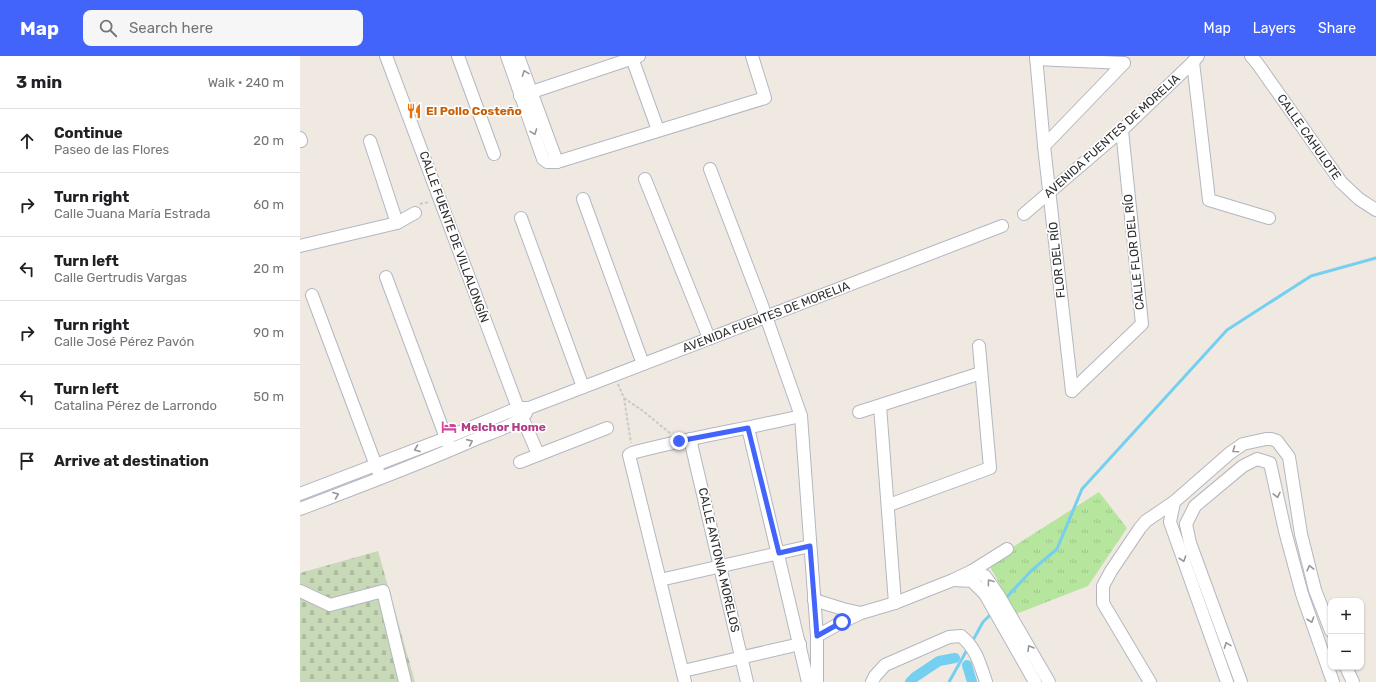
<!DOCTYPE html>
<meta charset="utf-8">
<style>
:root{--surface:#fff;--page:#f6f6f6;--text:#202124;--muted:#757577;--line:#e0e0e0;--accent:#4264fb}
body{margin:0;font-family:Rubik,sans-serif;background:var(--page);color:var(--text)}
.controls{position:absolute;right:12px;bottom:12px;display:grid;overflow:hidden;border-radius:8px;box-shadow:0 1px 3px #0004}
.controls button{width:36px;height:36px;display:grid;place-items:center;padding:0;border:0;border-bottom:1px solid var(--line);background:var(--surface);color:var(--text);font:20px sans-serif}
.stop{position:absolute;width:12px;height:12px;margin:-9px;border:3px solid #4264fb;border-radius:50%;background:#fff}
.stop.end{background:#4264fb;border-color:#fff;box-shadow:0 1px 4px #0008}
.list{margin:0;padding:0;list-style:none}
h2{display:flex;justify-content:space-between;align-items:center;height:52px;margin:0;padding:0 16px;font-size:17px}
h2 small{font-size:13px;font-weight:400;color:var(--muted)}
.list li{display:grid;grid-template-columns:26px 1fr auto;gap:12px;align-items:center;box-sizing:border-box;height:64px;padding:0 16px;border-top:1px solid var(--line)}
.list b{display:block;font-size:15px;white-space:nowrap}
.list p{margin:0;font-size:13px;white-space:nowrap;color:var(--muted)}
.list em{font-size:13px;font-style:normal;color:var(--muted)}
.icon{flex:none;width:22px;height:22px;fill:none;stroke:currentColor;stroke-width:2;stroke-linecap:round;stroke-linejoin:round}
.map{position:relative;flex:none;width:1076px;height:626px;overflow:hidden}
header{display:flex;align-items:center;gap:24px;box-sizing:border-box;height:56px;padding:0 20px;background:var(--accent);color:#fff}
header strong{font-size:19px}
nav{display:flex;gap:22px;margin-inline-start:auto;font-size:14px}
.search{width:280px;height:36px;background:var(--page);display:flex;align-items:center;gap:10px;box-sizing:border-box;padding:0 14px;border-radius:8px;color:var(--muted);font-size:15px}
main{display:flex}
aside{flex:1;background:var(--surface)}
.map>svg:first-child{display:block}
</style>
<header>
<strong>Map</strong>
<div class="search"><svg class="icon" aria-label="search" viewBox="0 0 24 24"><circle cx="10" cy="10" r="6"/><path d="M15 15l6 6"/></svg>Search here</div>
<nav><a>Map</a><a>Layers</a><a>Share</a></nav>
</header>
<main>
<aside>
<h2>3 min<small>Walk · 240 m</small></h2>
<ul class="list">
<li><svg class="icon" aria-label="ahead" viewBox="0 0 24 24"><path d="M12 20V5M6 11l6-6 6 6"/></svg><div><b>Continue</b><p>Paseo de las Flores</p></div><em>20 m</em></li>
<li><svg class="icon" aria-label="right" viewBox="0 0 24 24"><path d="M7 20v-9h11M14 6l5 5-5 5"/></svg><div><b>Turn right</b><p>Calle Juana María Estrada</p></div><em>60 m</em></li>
<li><svg class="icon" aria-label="left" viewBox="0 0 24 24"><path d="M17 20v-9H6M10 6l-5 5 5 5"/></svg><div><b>Turn left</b><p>Calle Gertrudis Vargas</p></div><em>20 m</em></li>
<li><svg class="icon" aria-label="right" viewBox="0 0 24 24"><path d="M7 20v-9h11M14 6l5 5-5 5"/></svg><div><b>Turn right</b><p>Calle José Pérez Pavón</p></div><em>90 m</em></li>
<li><svg class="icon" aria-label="left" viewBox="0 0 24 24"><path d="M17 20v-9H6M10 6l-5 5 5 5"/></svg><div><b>Turn left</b><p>Catalina Pérez de Larrondo</p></div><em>50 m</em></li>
<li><svg class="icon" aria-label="arrive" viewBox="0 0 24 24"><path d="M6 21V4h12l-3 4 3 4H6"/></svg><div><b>Arrive at destination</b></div></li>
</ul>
</aside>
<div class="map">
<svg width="1076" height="626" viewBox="0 0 1076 626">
<defs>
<pattern id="cemetery-stones" width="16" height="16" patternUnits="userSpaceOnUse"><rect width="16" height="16" fill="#c8d9b8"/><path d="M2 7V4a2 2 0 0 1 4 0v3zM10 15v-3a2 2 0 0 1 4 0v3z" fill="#acbb9e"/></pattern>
<pattern id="park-tufts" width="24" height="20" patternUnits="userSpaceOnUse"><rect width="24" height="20" fill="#b6e59e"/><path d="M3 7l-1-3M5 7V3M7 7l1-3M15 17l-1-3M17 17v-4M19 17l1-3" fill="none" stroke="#9dc588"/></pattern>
</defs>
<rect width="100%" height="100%" fill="#efe9e1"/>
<path fill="url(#cemetery-stones)" d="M78,495L115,626H0V517Z"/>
<path fill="url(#park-tufts)" d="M799,436L827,472L788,530L716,558L688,507Z"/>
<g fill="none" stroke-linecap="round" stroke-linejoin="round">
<g stroke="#75cff0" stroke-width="3">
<path d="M705,543L731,515L757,493L782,433L927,274L1011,220L1076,202"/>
<path d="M672,586L683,566L693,556"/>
<path d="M649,626L668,592"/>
</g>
<g stroke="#75cff0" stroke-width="10">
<path d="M667,609L672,626"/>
<path d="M610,626L615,621L639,605L655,602"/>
</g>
<g stroke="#b4b7c1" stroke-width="14">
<g id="minor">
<path d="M86,0L218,352L238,398"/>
<path d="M158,0L194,98"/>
<path d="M207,0L243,103L247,106H257L465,42L452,0"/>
<path d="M218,0L257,106"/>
<path d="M736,0L744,90L772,335"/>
<path d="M951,0L957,7L1041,126L1059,143L1076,154"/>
<path d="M332,2L358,74"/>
<path d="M736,3L824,7"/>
<path d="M893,6L909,144L969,162"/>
<path d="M220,40L339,0"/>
<path d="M0,82L1,85"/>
<path d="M70,85L97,167"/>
<path d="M744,90L824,7"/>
<path d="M410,113L463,252L501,360L517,580V626"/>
<path d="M345,123L409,282"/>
<path d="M283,143L343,308"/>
<path d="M724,158L822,74L893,6L898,0"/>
<path d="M221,162L283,331"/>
<path d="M0,190L97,167L115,157"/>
<path d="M86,221L149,390"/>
<path d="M12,239L78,415"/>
<path d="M772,335L842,268L822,74"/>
<path d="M580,350L595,547"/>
<path d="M559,356L681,317"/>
<path d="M448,372L508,626"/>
<path d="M390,383L447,626"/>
<path d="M220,406L307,372"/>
<path d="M0,438L146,382L218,352H229L702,170"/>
<path d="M874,446L870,466L927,626"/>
<path d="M589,449L690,412L679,290"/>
<path d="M0,453C60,430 120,408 178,382C193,376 217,369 226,357"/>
<path d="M886,468L895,450L943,410L957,403L970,407L985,475L1002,538L1033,626"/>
<path d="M886,468L890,487L941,626"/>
<path d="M672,515L685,520L699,540L749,626"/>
<path d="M360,524L510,490"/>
<path d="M654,524L672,525L685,538L735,626"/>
<path d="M0,535L30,549L83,535L105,626"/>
<path d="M514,544L543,553L561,557"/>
<path d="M517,580L542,566L561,557L595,547L653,524L672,515L707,493"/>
<path d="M1046,611L1053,626"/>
<path d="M383,615L500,588"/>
<path d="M385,626L329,399L332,397C388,382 445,373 501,360"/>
<path d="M572,626L575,620L585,609L649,581L661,580C676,592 680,608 686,626"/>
<path d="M850,626L803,547V530L811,515L840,472L846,465L874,446L930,397L943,388L966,383H971L977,385L989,401L1001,478L1015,534L1031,575"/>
</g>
</g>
<g stroke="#c9c9c9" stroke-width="2" stroke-dasharray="3 2" stroke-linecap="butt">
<path d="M120,148L129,146"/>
<path d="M318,328L324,342L331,387"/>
<path d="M324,342L343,355L371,378"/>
</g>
<use href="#minor" stroke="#fff" stroke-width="12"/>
</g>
<defs><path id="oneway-chevron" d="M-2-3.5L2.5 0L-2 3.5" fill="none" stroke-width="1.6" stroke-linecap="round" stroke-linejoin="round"/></defs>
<g stroke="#969696">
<use href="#oneway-chevron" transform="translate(225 17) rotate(-111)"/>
<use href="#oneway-chevron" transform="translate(234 76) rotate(70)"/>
<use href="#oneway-chevron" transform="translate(170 386) rotate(-24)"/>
<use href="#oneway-chevron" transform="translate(117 393) rotate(159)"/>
<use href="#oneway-chevron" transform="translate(935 394) rotate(145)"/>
<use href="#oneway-chevron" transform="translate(36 439) rotate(-21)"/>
<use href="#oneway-chevron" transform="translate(977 439) rotate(78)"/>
<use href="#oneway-chevron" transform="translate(883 503) rotate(71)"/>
<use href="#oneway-chevron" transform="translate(1010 512) rotate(-104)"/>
<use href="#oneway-chevron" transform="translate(690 526) rotate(-126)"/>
<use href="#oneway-chevron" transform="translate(1011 564) rotate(71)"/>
<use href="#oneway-chevron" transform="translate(927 589) rotate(-110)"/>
<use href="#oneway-chevron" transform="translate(730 592) rotate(-120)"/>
</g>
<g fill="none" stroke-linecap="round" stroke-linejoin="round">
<path stroke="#4264fb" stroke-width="5" d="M379,385L448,372L479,497L510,490L517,580L542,566"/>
</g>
<defs>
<g id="restaurant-bare" transform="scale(1.2)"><path d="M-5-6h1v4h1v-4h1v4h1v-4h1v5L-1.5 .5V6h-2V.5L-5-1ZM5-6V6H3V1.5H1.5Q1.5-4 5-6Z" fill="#e8710a" stroke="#fff" stroke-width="2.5" paint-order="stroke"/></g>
<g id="hotel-bare" transform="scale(1.2)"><path d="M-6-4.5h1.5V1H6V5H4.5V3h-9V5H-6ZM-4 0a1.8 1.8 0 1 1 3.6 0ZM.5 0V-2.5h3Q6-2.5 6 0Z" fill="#d1479c" stroke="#fff" stroke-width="2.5" paint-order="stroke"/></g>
</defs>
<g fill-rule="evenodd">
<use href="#restaurant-bare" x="114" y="55"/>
<use href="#hotel-bare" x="149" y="371"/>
</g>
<g text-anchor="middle" stroke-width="3.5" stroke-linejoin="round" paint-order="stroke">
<g font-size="12" font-weight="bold" fill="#c56008" stroke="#fff" text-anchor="start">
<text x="126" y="59">El Pollo Costeño</text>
</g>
<g font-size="12" fill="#2e2e2e" stroke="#fff">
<text transform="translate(812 80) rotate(-42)" y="4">AVENIDA FUENTES DE MORELIA</text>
<text transform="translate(1009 81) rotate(55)" y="4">CALLE CAHULOTE</text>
<text transform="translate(154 181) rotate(70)" y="4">CALLE FUENTE DE VILLALONGÍN</text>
<text transform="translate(834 196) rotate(-96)" y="4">CALLE FLOR DEL RÍO</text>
<text transform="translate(757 204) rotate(-96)" y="4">FLOR DEL RÍO</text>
<text transform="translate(466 261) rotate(-21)" y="4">AVENIDA FUENTES DE MORELIA</text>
<text transform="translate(419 504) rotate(77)" y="4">CALLE ANTONIA MORELOS</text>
</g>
<g font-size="12" font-weight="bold" fill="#b23c85" stroke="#fff" text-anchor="start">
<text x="161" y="375">Melchor Home</text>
</g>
</g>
</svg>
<div class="controls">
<button>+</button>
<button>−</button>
</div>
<div class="stop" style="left:542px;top:566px"></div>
<div class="stop end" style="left:379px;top:385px"></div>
</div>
</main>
